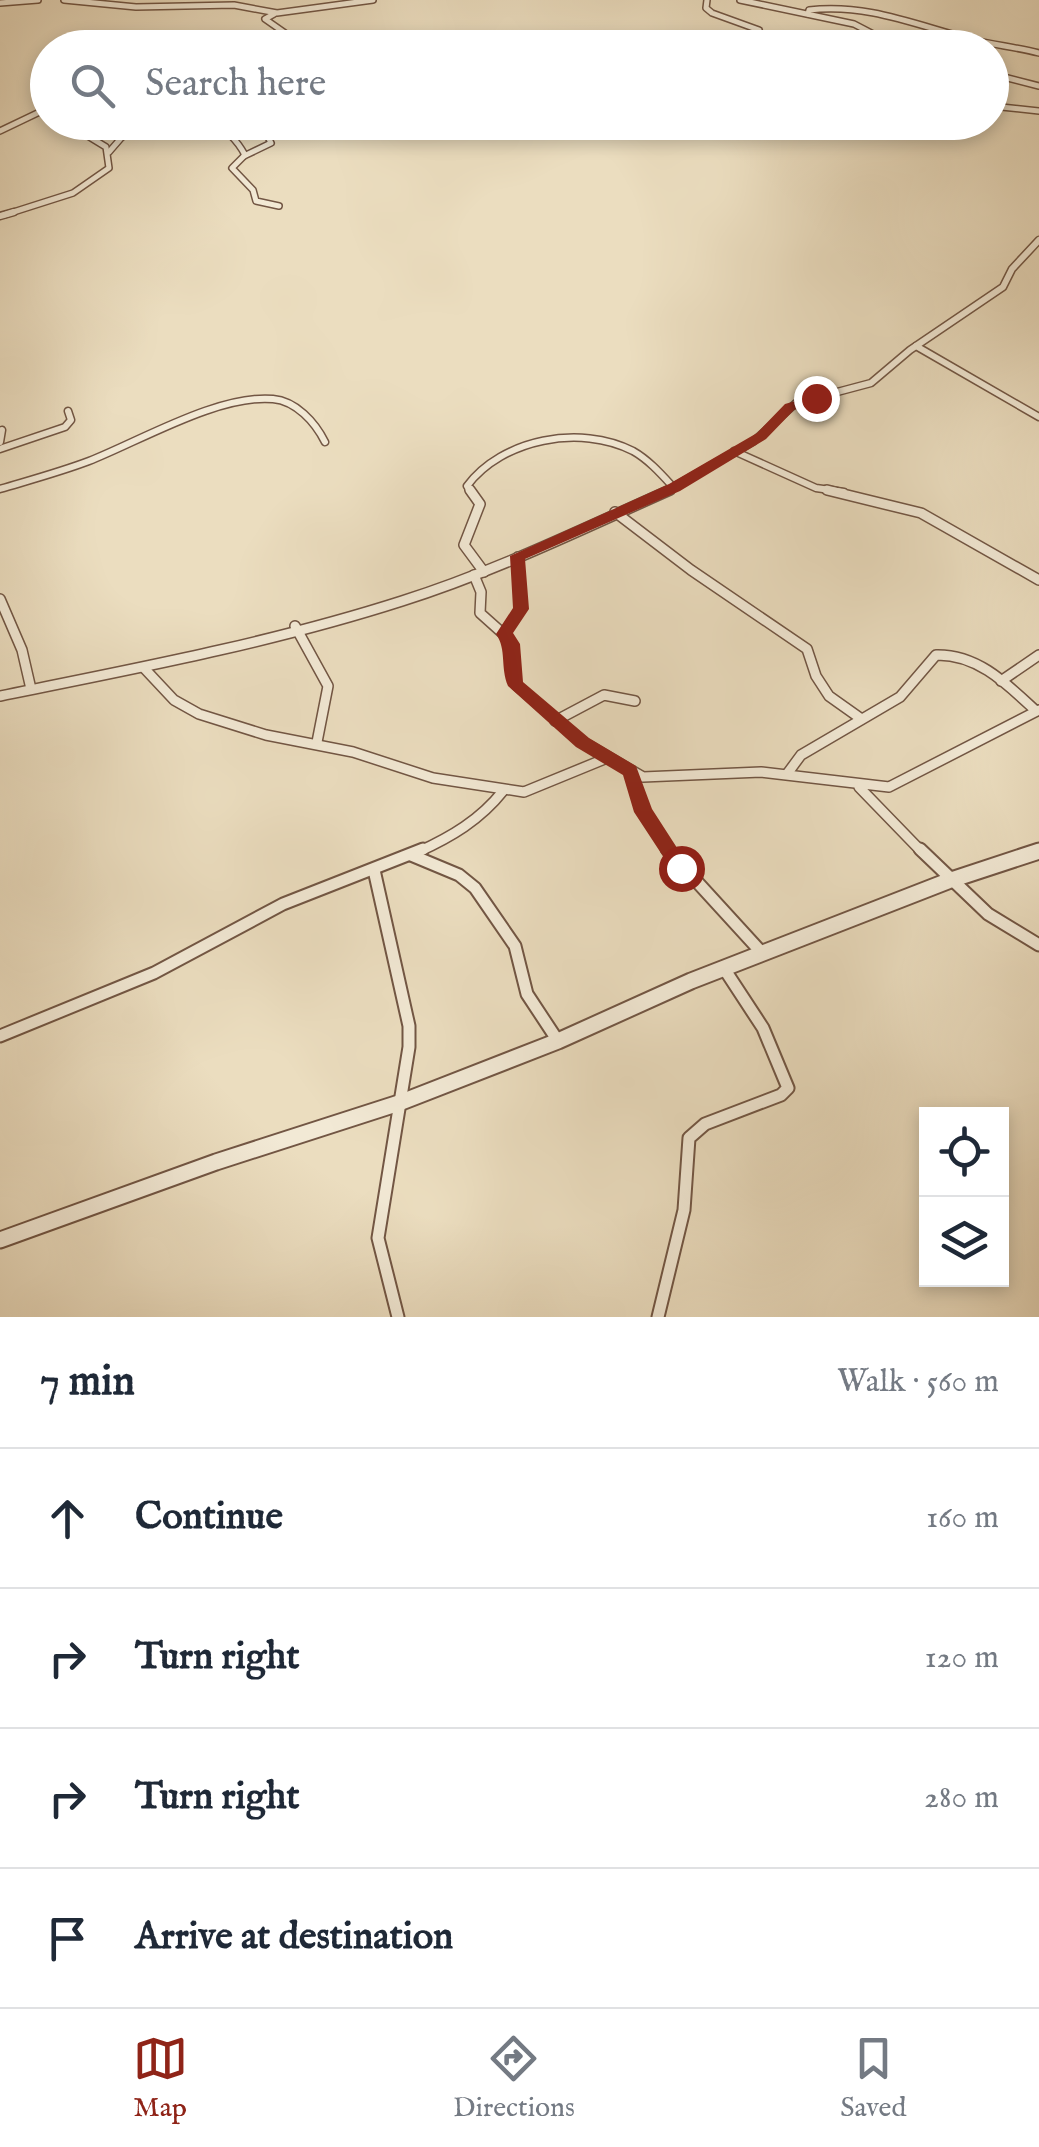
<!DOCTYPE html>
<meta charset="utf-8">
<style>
:root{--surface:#fff;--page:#f6f6f7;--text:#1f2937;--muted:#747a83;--line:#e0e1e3;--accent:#8f2418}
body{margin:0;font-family:"IM FELL English",serif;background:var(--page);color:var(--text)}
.controls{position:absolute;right:30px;bottom:30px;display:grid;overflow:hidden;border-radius:0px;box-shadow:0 5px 15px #0003}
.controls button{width:90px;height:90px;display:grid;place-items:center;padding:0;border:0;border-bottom:2px solid var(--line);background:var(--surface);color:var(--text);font:50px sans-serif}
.stop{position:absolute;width:30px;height:30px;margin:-22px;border:8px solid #8f2418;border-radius:50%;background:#fff}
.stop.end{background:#8f2418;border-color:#fff;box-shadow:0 2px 10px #0008}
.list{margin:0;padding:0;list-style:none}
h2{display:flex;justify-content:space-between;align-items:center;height:130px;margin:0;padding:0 40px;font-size:42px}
h2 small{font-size:32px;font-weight:400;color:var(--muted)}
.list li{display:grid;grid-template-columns:65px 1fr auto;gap:30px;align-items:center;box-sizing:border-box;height:140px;padding:0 40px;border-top:2px solid var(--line)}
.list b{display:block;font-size:38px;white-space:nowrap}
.list em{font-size:32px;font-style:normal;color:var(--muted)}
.icon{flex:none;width:55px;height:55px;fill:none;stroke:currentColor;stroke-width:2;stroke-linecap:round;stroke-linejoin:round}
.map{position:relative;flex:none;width:1039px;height:1317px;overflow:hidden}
.search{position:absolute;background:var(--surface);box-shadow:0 5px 15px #0003;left:30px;right:30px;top:30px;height:110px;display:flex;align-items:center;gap:25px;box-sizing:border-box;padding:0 35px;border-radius:55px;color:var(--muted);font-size:38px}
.sheet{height:690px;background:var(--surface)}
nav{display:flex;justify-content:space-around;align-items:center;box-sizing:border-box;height:140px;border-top:2px solid var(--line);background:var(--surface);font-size:28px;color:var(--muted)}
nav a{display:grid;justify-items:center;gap:5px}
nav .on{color:var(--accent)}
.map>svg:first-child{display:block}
</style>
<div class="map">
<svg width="1039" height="1317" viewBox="0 0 1039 1317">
<rect width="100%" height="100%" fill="#ebddbf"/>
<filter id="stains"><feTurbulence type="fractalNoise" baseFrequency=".002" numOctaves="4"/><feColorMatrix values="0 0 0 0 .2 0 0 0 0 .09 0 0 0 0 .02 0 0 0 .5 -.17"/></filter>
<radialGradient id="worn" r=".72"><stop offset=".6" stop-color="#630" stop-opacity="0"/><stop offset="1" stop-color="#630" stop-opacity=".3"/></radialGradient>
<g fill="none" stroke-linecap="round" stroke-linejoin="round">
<g stroke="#725644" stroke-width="8">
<g id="minor-far3">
<path d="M64,0L136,7L234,5L277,13L373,0"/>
<path d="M707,0L706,8L712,13L759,30"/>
<path d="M740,0L854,24L900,48"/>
<path d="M0,3L38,0"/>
<path d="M274,14L265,19L295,40L288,48"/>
<path d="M808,14L809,10C866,3 916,25 970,39C993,45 1016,47 1039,53"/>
<path d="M935,48L956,35"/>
<path d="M992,74L1039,86"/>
<path d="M992,106L1039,111"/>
<path d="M211,122C226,129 237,140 245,155L232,168L253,190L256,201L279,206"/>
<path d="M0,131L48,108"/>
<path d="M109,152L122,137L157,122"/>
<path d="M244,156L271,143L263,127L266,122"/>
<path d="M4,215L73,193L109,168L106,147L65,122"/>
</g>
</g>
<g stroke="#725644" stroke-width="9">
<g id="minor-far2">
<path d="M0,216L14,212"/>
<path d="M916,346L1039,417"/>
<path d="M0,442L2,430"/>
<path d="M0,449L65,427L71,420L68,411"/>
<path d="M734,451L816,488L844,492"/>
<path d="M0,489C30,480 60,472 89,461C140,441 219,394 273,399C296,401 315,422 325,442"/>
<path d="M471,492L467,486C502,439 580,424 633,451C649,460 662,475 674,488"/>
<path d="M665,492L754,441L796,403L871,383L910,350L1003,287L1012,269L1039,240"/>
</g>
</g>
<g stroke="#725644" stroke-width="12">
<g id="minor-far1">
<path d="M470,490L480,504L464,545L484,572"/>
<path d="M827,490L921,513L1039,580"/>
<path d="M615,512L691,570L807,649L816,676L829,696L860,718"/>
<path d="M474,575L481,592L480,613L509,639L516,685L583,742L643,777L761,772L889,787L1039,710"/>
<path d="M0,599L22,650L31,689"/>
<path d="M295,626L328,686L317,742"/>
<path d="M504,633L521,609L518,557"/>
<path d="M144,668L174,700L199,714L266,735L353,752L433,778L524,792L607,758"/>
<path d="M1001,681L1039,655"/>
<path d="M0,696C134,669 271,643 402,601C494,572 582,529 670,490"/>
<path d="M555,721L604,695L635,701"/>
<path d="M630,771L646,816L669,852"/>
<path d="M787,774L801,755L900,697L936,655C978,654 1007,684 1036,711"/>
<path d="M859,787L922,852"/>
<path d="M418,852C451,837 480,820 503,791"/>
</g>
</g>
<g stroke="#725644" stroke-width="15">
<g id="minor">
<path d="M667,849L763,954"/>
<path d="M920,849L988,914L1039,945"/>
<path d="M411,855L459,875L475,888L515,946L527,994L558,1041"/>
<path d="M374,870L409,1026V1047L378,1238L398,1317"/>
<path d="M0,1036L154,973L283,904L423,849"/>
<path d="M658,1317L684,1210L689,1138L705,1124L781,1095L788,1088L763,1028L725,970"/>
</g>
</g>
<g stroke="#725644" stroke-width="19">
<path id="tertiary" d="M0,1240L216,1162L399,1103L558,1041L691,981L948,881L1039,851"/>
</g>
<use href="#minor-far3" stroke="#f2e9d5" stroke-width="5"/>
<use href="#minor-far2" stroke="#f2e9d5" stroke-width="6"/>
<use href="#minor-far1" stroke="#f2e9d5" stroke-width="9"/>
<use href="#minor" stroke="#f2e9d5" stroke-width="11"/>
<use href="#tertiary" stroke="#f2e9d5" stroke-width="15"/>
</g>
<path fill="#8f2418" d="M816,395L822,398L820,401L794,410L766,439L680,491L525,559L529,609L513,633L520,644L523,682L589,738L636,766L652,809L690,868L681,875L674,873L634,812L623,775L576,747L508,686C500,667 507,650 496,634L513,608L510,556L669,484L757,433L785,404Z"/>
<rect width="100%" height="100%" filter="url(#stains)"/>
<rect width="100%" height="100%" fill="url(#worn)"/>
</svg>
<div class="controls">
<button><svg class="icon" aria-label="locate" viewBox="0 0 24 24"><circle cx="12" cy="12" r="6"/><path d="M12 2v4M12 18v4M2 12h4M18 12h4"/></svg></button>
<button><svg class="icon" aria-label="layers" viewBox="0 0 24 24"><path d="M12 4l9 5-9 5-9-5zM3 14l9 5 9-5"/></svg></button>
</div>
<div class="stop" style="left:681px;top:868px"></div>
<div class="stop end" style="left:816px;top:398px"></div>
<div class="search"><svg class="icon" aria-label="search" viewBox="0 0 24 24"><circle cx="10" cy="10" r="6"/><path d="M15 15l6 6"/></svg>Search here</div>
</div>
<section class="sheet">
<h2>7 min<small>Walk · 560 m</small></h2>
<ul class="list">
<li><svg class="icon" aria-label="ahead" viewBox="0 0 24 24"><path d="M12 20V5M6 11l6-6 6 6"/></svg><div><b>Continue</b></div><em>160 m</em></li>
<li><svg class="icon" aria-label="right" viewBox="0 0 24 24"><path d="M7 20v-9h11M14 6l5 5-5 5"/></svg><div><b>Turn right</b></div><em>120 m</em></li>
<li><svg class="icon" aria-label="right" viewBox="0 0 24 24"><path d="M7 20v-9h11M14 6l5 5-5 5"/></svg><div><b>Turn right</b></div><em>280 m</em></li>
<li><svg class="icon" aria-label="arrive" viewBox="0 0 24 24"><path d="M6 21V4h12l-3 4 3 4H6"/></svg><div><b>Arrive at destination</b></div></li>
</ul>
</section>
<nav>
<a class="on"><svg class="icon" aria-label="map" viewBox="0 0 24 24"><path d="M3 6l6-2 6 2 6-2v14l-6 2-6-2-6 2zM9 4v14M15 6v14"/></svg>Map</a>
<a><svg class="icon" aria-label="directions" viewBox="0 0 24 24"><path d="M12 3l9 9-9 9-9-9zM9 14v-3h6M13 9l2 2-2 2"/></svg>Directions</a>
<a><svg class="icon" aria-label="saved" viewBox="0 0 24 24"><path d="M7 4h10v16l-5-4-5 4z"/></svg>Saved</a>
</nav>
